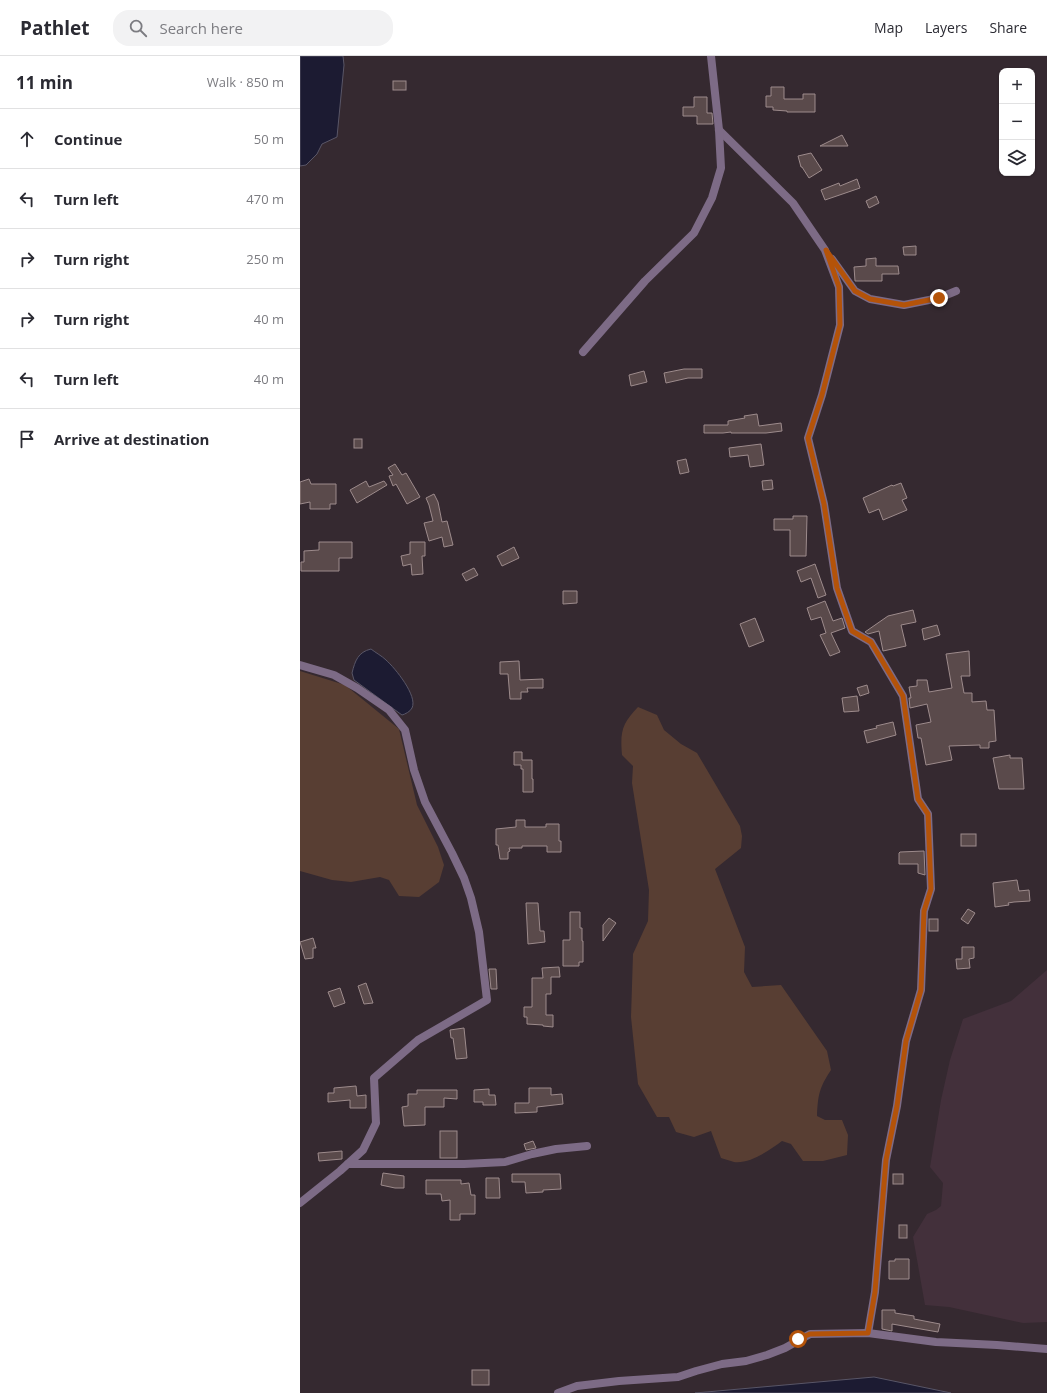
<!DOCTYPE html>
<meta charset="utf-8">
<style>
:root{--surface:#fff;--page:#f2f2f3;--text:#2b2b33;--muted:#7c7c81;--line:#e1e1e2}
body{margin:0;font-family:"Open Sans",sans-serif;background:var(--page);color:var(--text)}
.controls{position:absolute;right:12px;top:12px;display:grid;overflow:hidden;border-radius:8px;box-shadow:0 1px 3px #0004}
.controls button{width:36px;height:36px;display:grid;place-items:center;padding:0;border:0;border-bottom:1px solid var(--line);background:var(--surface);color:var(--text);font:20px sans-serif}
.stop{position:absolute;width:12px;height:12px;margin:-9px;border:3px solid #b45309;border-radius:50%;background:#fff}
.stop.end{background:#b45309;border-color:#fff;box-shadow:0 1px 4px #0008}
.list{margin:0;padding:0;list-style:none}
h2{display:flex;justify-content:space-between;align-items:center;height:52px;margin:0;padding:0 16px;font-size:17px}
h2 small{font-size:13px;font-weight:400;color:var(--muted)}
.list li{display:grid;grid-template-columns:26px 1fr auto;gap:12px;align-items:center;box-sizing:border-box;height:60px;padding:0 16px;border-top:1px solid var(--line)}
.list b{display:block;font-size:15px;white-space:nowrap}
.list em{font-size:13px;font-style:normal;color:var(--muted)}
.icon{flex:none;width:22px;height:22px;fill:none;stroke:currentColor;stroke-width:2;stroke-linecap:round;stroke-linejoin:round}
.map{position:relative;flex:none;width:747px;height:1337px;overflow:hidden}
header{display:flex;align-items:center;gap:24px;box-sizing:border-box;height:56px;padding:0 20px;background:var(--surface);border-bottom:1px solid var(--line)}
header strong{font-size:19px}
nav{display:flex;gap:22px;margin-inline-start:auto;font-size:14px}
.search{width:280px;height:36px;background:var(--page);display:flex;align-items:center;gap:10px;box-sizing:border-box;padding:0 14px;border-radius:16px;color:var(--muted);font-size:15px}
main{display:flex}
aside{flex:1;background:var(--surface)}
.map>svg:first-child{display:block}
</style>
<header>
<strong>Pathlet</strong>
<div class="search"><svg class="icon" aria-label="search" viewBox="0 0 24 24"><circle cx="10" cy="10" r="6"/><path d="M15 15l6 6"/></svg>Search here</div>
<nav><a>Map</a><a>Layers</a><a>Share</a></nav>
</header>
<main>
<aside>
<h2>11 min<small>Walk · 850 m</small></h2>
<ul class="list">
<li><svg class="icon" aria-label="ahead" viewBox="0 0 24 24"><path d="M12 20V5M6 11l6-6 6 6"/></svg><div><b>Continue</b></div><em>50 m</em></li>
<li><svg class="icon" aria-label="left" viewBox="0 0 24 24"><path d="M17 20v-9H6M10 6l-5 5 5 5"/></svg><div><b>Turn left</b></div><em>470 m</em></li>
<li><svg class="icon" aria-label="right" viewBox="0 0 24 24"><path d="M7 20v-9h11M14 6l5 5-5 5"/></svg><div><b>Turn right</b></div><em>250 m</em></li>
<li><svg class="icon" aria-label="right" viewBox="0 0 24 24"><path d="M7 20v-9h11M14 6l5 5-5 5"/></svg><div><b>Turn right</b></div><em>40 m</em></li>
<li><svg class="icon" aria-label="left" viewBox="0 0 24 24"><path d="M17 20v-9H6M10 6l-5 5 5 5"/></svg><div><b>Turn left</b></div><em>40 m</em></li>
<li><svg class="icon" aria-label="arrive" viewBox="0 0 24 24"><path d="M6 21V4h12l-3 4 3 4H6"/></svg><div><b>Arrive at destination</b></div></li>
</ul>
</aside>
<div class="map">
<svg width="747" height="1337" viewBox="0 0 747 1337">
<rect width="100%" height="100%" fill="#352930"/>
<path fill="#43303b" d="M747,914V1266L723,1267L649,1251L625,1249L613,1181L627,1158L636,1154L641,1150L643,1127L630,1111L641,1044L650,1004L663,963L711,945Z"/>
<g fill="#583e33">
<path d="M0,615L45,629L99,673L117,749L138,791L144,809L139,826L119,841L99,840L89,824L80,821L51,826L32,824L0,815Z"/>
<path d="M338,651L357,659L364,674L381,688L397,697L440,770L442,780L441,792L415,813L445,891L444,916L452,931L481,929L527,995L531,1014C519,1032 518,1039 517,1060L525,1064H542L548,1079L547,1099L523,1105H503L491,1088L482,1085C470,1094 450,1108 434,1106C430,1105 425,1103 421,1102L411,1075L394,1081L376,1076L369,1061H357L338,1028L331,961L333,898L348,865L349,834L332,727L333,710L322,699C320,675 322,668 338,651Z"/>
</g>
<g fill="#1c1b32" stroke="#595667">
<path d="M0,0H43L44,9L37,81L22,88L17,98L6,109L0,110Z"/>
<path d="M71,593C76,597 82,600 86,604C95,612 118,640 112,652C110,656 105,658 102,659L54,624L52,617C55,605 58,596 71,593Z"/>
<path d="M574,1321L651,1337H395Z"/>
</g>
<g fill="#5a4a4b" stroke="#9d8b8c">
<rect x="93" y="25" width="13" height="9"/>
<path d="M471,31H484V43H503V38H515V56H487V55L473,54V51H466V40H471Z"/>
<path d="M394,41H407V57H412L413,68H397V60H383V51H394Z"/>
<path d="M542,79L548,90H520Z"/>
<path d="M511,97L522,114L509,122L502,111H501L498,100Z"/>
<path d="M557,123L560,132L525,144L521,134L539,127L540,130Z"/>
<path d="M576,140L579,147L569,152L566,145Z"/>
<path d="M616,190V199H604L603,191Z"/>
<path d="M576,202V210H598L599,218H582V225H555L554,211L566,210V203Z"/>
<path d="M384,313H402V322H388L366,327L364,317Z"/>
<path d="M344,315L347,326L331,330L329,319Z"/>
<path d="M457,358L459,370L481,367L482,375L466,377H431V376L423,377H404V369H428V365L445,362L444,360Z"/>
<rect x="54" y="383" width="8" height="9"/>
<path d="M461,388L464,409L450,411L448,399L430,401L429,392Z"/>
<path d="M386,403L389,416L380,418L377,405Z"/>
<path d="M95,408L102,419L106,417L120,441L107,448L96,428L93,430L89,420L93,419L88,412Z"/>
<path d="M9,423L11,428H36V448H30V453H10V446L0,448V426Z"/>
<path d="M472,424L473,433L463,434L462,425Z"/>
<path d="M66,425L69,431L84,425L87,429L57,447L50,434Z"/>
<path d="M601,427L607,442L602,444L607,454L583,464L579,453L569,457L563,442L592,429L593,430Z"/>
<path d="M134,438L138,446L142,466L147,465L153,489L144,491L142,481L129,485L124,467L133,465L129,449L126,442Z"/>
<path d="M493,460H507L506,500H490V474H474V463H493Z"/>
<path d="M19,486H52V502H39V515H1V506H4V495L19,494Z"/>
<path d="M110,486H125V500H122L123,518L112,519L111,508L103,510L101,500L110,498Z"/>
<path d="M214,491L219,502L202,510L197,500Z"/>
<path d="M515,508L526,539L518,542L511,522L501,526L497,515Z"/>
<path d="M174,512L178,519L166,525L162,518Z"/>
<path d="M263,535H277V547L263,548Z"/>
<path d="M525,545L533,565L542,562L545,572L531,577L540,596L530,600L520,579L526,577L521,561L511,564L507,552Z"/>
<path d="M613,554L616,566L601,569L606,590L583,595L579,575L568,578L565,576L588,560Z"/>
<path d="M455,562L464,585L449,591L440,568Z"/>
<path d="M637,569L640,579L624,584L622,573Z"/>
<path d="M669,595L670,620H661L664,637H672V646L686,645L687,654H694L696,685L689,686V692H680V689L649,690L652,704L626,709L621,682H618L616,669L631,666L627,648L610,652L609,642H611L609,631L617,630V624H627L629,636L652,632L646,598Z"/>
<path d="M219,605L220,624L243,623V632H227L228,636H221V643H210L208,618H200V606Z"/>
<path d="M567,629L569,637L560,640L557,632Z"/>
<path d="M557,640L559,655L544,656L542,642Z"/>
<path d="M593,666L596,679L567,687L564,675L577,672L576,670Z"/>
<path d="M214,696H222V704H232V723H233V736H223V713H221V709H214Z"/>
<path d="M710,699V702H722L724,733H699L693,702Z"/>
<path d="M216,764H225V771H246V768H259V785H261V796H247V790H222V792H209L210,795L208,796V803H200L198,789H196V773L216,771Z"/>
<rect x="661" y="778" width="15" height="12"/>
<path d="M624,795L625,819L618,817V808H599V797L600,796Z"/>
<path d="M717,824L719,835L729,834L730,845L714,846L708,847L709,849L695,851L693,827Z"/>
<path d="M226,847H238L240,875H244L245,886L228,888Z"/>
<path d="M668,853L675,857L668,868L661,863Z"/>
<path d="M270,856H280V872H282V885H283V906H279V910H263V884H270Z"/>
<path d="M309,862L316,867L303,885V869Z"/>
<rect x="629" y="863" width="9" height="12"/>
<path d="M13,882L16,892H13V902L5,903L0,886Z"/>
<path d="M662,891H674V902L669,903L670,912L657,913L656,903H662Z"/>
<path d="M259,911L260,921H251V938H246V959H253V971L243,970V969L227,968V961H224V951H232V922H243L242,912Z"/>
<path d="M189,913H196L197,933H191Z"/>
<path d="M66,927L73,947L64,948L58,930Z"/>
<path d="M40,932L45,947L34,951L28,936Z"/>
<path d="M164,972L167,1002L156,1003L153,982H151L150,974Z"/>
<path d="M56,1030L57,1040L66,1039V1052H50V1044L28,1046V1037H34V1032Z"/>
<path d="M229,1032H251V1039L262,1038L263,1048L237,1051V1056L215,1057V1047H229Z"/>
<path d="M189,1033V1039H195L196,1049H183V1046H174V1034Z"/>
<path d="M117,1034H157V1043L144,1042V1051H125V1069L104,1070L102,1051L108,1050V1038H117Z"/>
<rect x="140" y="1075" width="17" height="27"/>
<path d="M233,1085L236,1092L226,1094L224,1088Z"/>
<path d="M42,1095V1103L19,1105L18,1097Z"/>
<path d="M83,1117L104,1120V1132H95L81,1129Z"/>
<path d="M212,1118H260L261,1133L243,1134V1136L226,1137L225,1126H212Z"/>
<rect x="593" y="1118" width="10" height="10"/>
<path d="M186,1122H199L200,1142H186Z"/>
<path d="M126,1124H161V1128L169,1127L171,1139H175V1158H160V1164H150V1144L142,1145L141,1138H126Z"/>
<rect x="599" y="1169" width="8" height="13"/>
<path d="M595,1203H609V1223H589V1205H595Z"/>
<path d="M582,1254H595V1257L614,1260V1263L640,1268L638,1276L592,1268V1275L582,1273Z"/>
<rect x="172" y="1314" width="17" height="15"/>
</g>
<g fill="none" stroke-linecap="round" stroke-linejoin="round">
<g stroke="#7d6b86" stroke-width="8">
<path d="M419,74L493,147L525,194L539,231L540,269L522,339L508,382L524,448L537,532L552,575L571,586L603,640L618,743L628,758L631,833L624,855L621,934L606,985L597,1050L586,1104L575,1236L568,1277"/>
<path d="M532,203L555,235L570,243L604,249L639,242L656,235"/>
<path d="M283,296L345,225L394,177L412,142L421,112L419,74L411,0"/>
<path d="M0,609L34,619L57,632L89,654L105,674L114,714L125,746L152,797L164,822L171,842L179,876L187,944L118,984L74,1022L76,1067L63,1094L40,1115L0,1147"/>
<path d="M48,1108H164L205,1106L232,1098L256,1093L287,1090"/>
<path d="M258,1337L277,1330L319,1325L378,1321L396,1315L422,1308L446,1305L467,1299L485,1292L510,1278L568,1277L636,1286L697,1289L747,1293"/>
</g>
</g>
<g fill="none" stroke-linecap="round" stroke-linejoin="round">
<path stroke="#b45309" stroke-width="5" d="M498,1283L510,1278L568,1277L575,1236L586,1104L597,1050L606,985L621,934L624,855L631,833L628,758L618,743L603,640L571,586L552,575L537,532L524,448L508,382L522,339L540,269L539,231L526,194L555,235L570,243L604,249L639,242"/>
</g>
</svg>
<div class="controls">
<button>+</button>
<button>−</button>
<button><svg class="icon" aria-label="layers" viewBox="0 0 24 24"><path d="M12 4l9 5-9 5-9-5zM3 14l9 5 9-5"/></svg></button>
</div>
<div class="stop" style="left:498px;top:1283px"></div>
<div class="stop end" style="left:639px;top:242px"></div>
</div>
</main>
